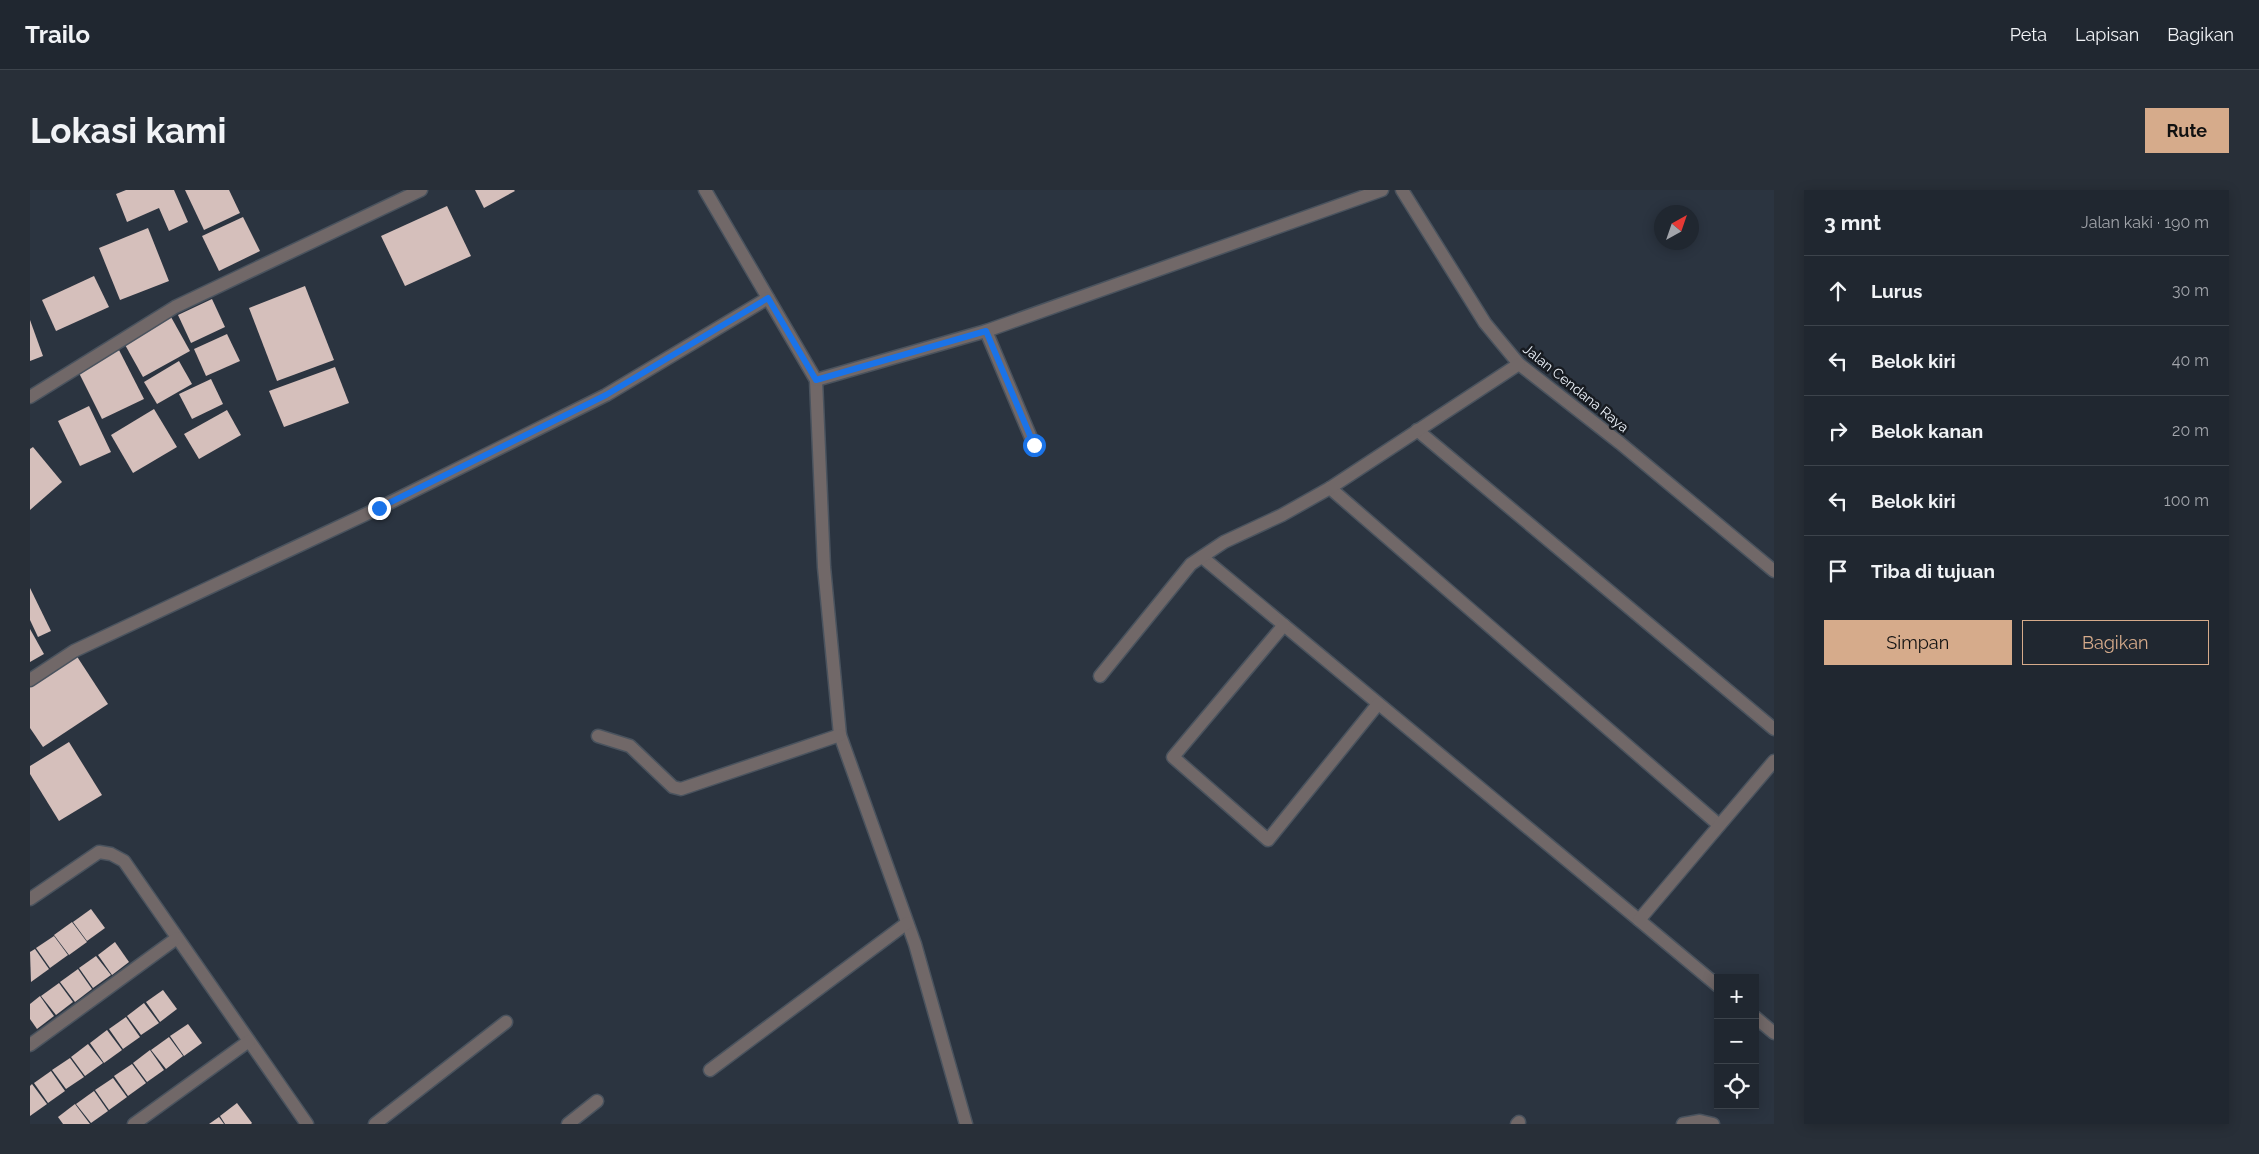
<!DOCTYPE html>
<html lang="id">
<meta charset="utf-8">
<style>
:root{--surface:#202730;--page:#282f38;--text:#f1f3f6;--muted:#a2a5ab;--line:#3d444c;--accent:#d6ab8b}
body{margin:0;font-family:Raleway,sans-serif;background:var(--page);color:var(--text)}
.controls{position:absolute;right:15px;bottom:15px;display:grid;overflow:hidden;border-radius:0px;box-shadow:0 2px 12px #0003}
.controls button{width:45px;height:45px;display:grid;place-items:center;padding:0;border:0;border-bottom:1px solid var(--line);background:var(--surface);color:var(--text);font:25px sans-serif}
.compass{position:absolute;left:1624px;top:15px;width:45px;height:45px;border-radius:50%;background:var(--surface);box-shadow:0 2px 12px #0003;rotate:40deg}
.stop{position:absolute;width:15px;height:15px;margin:-11px;border:4px solid #1a73e8;border-radius:50%;background:#fff}
.stop.end{background:#1a73e8;border-color:#fff;box-shadow:0 1px 5px #0008}
.list{margin:0;padding:0;list-style:none}
h2{display:flex;justify-content:space-between;align-items:center;height:65px;margin:0;padding:0 20px;font-size:21px}
h2 small{font-size:16px;font-weight:400;color:var(--muted)}
.list li{display:grid;grid-template-columns:32px 1fr auto;gap:15px;align-items:center;box-sizing:border-box;height:70px;padding:0 20px;border-top:1px solid var(--line)}
.list b{display:block;font-size:19px;white-space:nowrap}
.list em{font-size:16px;font-style:normal;color:var(--muted)}
.actions{display:flex;gap:10px;padding:15px 20px}
.actions a{flex:1;padding:11px 0;border:1px solid var(--accent);border-radius:0px;text-align:center;font-size:18px;color:var(--accent)}
.actions .main{background:var(--accent);color:#111}
.icon{flex:none;width:28px;height:28px;fill:none;stroke:currentColor;stroke-width:2;stroke-linecap:round;stroke-linejoin:round}
.map{position:relative;flex:none;width:1744px;height:934px;overflow:hidden;border-radius:0px}
header{display:flex;align-items:center;gap:30px;box-sizing:border-box;height:70px;padding:0 25px;background:var(--surface);border-bottom:1px solid var(--line)}
header strong{font-size:24px}
nav{display:flex;gap:28px;margin-inline-start:auto;font-size:18px}
.intro{display:flex;align-items:center;justify-content:space-between;box-sizing:border-box;height:120px;padding:0 30px}
h1{margin:0;font-size:35px}
.button{padding:12px 22px;border-radius:0px;background:var(--accent);color:#111;font-size:18px;font-weight:700}
main{display:flex;gap:30px;padding:0 30px}
aside{flex:1;background:var(--surface);border-radius:0px;box-shadow:0 2px 12px #0003}
.map>svg:first-child{display:block}
</style>
<header>
<strong>Trailo</strong>
<nav><a>Peta</a><a>Lapisan</a><a>Bagikan</a></nav>
</header>
<div class="intro"><h1>Lokasi kami</h1><a class="button">Rute</a></div>
<main>
<div class="map">
<svg width="1744" height="934" viewBox="0 0 1744 934">
<rect width="100%" height="100%" fill="#2b3440"/>
<g fill="#d5bfbb">
<path d="M96,0H144L158,32L139,41L129,18L97,32L86,4Z"/>
<path d="M155,0H199L210,23L174,40Z"/>
<path d="M445,0H484L485,1L454,18Z"/>
<path d="M417,16L441,66L375,96L351,46Z"/>
<path d="M213,27L230,61L189,81L172,46Z"/>
<path d="M118,38L139,91L90,110L69,58Z"/>
<path d="M64,86L79,117L26,141L12,110Z"/>
<path d="M275,96L304,170L247,191L219,118Z"/>
<path d="M182,109L195,137L161,153L148,125Z"/>
<path d="M141,127L160,161L113,187L94,153Z"/>
<path d="M0,130L13,166L0,171Z"/>
<path d="M197,144L210,171L176,186L164,159Z"/>
<path d="M89,160L114,209L72,229L48,181Z"/>
<path d="M149,171L162,194L127,214L114,192Z"/>
<path d="M305,177L319,213L254,237L239,201Z"/>
<path d="M181,189L193,214L162,229L149,204Z"/>
<path d="M59,216L81,262L50,276L28,231Z"/>
<path d="M124,219L147,257L103,283L81,245Z"/>
<path d="M197,220L211,245L169,269L154,244Z"/>
<path d="M3,257L32,292L0,320V259Z"/>
<path d="M0,398L21,441L8,447L0,430Z"/>
<path d="M0,439L14,464L0,472Z"/>
<path d="M46,465L78,514L13,557L0,538V496Z"/>
<path d="M39,552L72,605L29,631L0,584V576Z"/>
<path d="M61,719L75,738L57,751L43,732Z"/>
<path d="M42,732L57,752L39,765L24,745Z"/>
<path d="M24,746L38,765L20,778L6,758Z"/>
<path d="M85,752L99,772L82,785L68,765Z"/>
<path d="M5,759L19,779L1,792L0,762Z"/>
<path d="M66,766L81,785L63,798L49,778Z"/>
<path d="M48,779L62,799L45,812L30,792Z"/>
<path d="M29,793L43,812L26,825L11,806Z"/>
<path d="M133,800L147,819L130,832L116,812Z"/>
<path d="M10,806L24,826L7,839L0,829V814Z"/>
<path d="M114,813L129,833L111,845L97,826Z"/>
<path d="M96,827L110,847L93,859L79,839Z"/>
<path d="M158,834L172,853L154,866L140,846Z"/>
<path d="M77,840L92,860L74,873L60,853Z"/>
<path d="M139,847L153,866L136,879L121,860Z"/>
<path d="M58,854L73,873L55,886L41,867Z"/>
<path d="M120,860L134,880L117,892L103,873Z"/>
<path d="M40,868L54,887L36,899L22,880Z"/>
<path d="M102,874L116,893L98,906L84,886Z"/>
<path d="M21,881L35,901L18,913L4,893Z"/>
<path d="M83,888L97,907L79,920L65,900Z"/>
<path d="M2,894L17,914L0,926V896Z"/>
<path d="M64,901L78,921L61,933L46,914Z"/>
<path d="M207,913L222,933L221,934H195L190,926Z"/>
<path d="M45,914L60,934H33L28,927Z"/>
<path d="M189,927L194,934H179Z"/>
</g>
<g fill="none" stroke-linecap="round" stroke-linejoin="round">
<g stroke="#4a535e" stroke-width="15">
<g id="minor">
<path d="M675,0L786,190L794,377L810,545L885,754L936,934"/>
<path d="M1372,0L1455,133L1489,174L1590,253L1744,381"/>
<path d="M956,141L1004,255"/>
<path d="M786,190L956,141L1352,0"/>
<path d="M0,207L145,117L391,0"/>
<path d="M1387,240L1744,539"/>
<path d="M1300,298L1689,635"/>
<path d="M1172,367L1609,730"/>
<path d="M1254,435L1143,567L1238,650L1348,514"/>
<path d="M1070,486L1161,374L1194,352L1252,325L1300,298L1489,174"/>
<path d="M0,490L44,461L349,318L576,205L738,108"/>
<path d="M568,546L600,556L643,597L651,599L810,545"/>
<path d="M0,709L69,662L81,664L94,671L277,934"/>
<path d="M1688,796L1609,730L1744,571"/>
<path d="M1725,827L1744,843"/>
<path d="M0,855L147,748"/>
<path d="M680,880L877,733"/>
<path d="M104,934L219,851"/>
<path d="M345,934L476,832"/>
<path d="M538,934L567,911"/>
<path d="M1487,934L1489,932"/>
<path d="M1653,934L1670,931L1683,934"/>
</g>
</g>
<use href="#minor" stroke="#716868" stroke-width="12"/>
</g>
<g fill="none" stroke-linecap="round" stroke-linejoin="round">
<path stroke="#1a73e8" stroke-width="6" d="M349,318L576,205L738,108L786,190L956,141L1004,255"/>
</g>
<g text-anchor="middle" stroke-width="5" stroke-linejoin="round" paint-order="stroke">
<g font-size="14" fill="#edf3fb" stroke="#171b21">
<text transform="translate(1546 198) rotate(39)" y="5">Jalan Cendana Raya</text>
</g>
</g>
</svg>
<div class="controls">
<button>+</button>
<button>−</button>
<button><svg class="icon" aria-label="locate" viewBox="0 0 24 24"><circle cx="12" cy="12" r="6"/><path d="M12 2v4M12 18v4M2 12h4M18 12h4"/></svg></button>
</div>
<svg class="compass" viewBox="-18 -18 36 36"><path d="M0-13l5 13h-10z" fill="#e53935"/><path d="M0 13l5-13h-10z" fill="#a2a5ab"/></svg>
<div class="stop" style="left:1004px;top:255px"></div>
<div class="stop end" style="left:349px;top:318px"></div>
</div>
<aside>
<h2>3 mnt<small>Jalan kaki · 190 m</small></h2>
<ul class="list">
<li><svg class="icon" aria-label="ahead" viewBox="0 0 24 24"><path d="M12 20V5M6 11l6-6 6 6"/></svg><div><b>Lurus</b></div><em>30 m</em></li>
<li><svg class="icon" aria-label="left" viewBox="0 0 24 24"><path d="M17 20v-9H6M10 6l-5 5 5 5"/></svg><div><b>Belok kiri</b></div><em>40 m</em></li>
<li><svg class="icon" aria-label="right" viewBox="0 0 24 24"><path d="M7 20v-9h11M14 6l5 5-5 5"/></svg><div><b>Belok kanan</b></div><em>20 m</em></li>
<li><svg class="icon" aria-label="left" viewBox="0 0 24 24"><path d="M17 20v-9H6M10 6l-5 5 5 5"/></svg><div><b>Belok kiri</b></div><em>100 m</em></li>
<li><svg class="icon" aria-label="arrive" viewBox="0 0 24 24"><path d="M6 21V4h12l-3 4 3 4H6"/></svg><div><b>Tiba di tujuan</b></div></li>
</ul>
<div class="actions"><a class="main">Simpan</a><a>Bagikan</a></div>
</aside>
</main>
